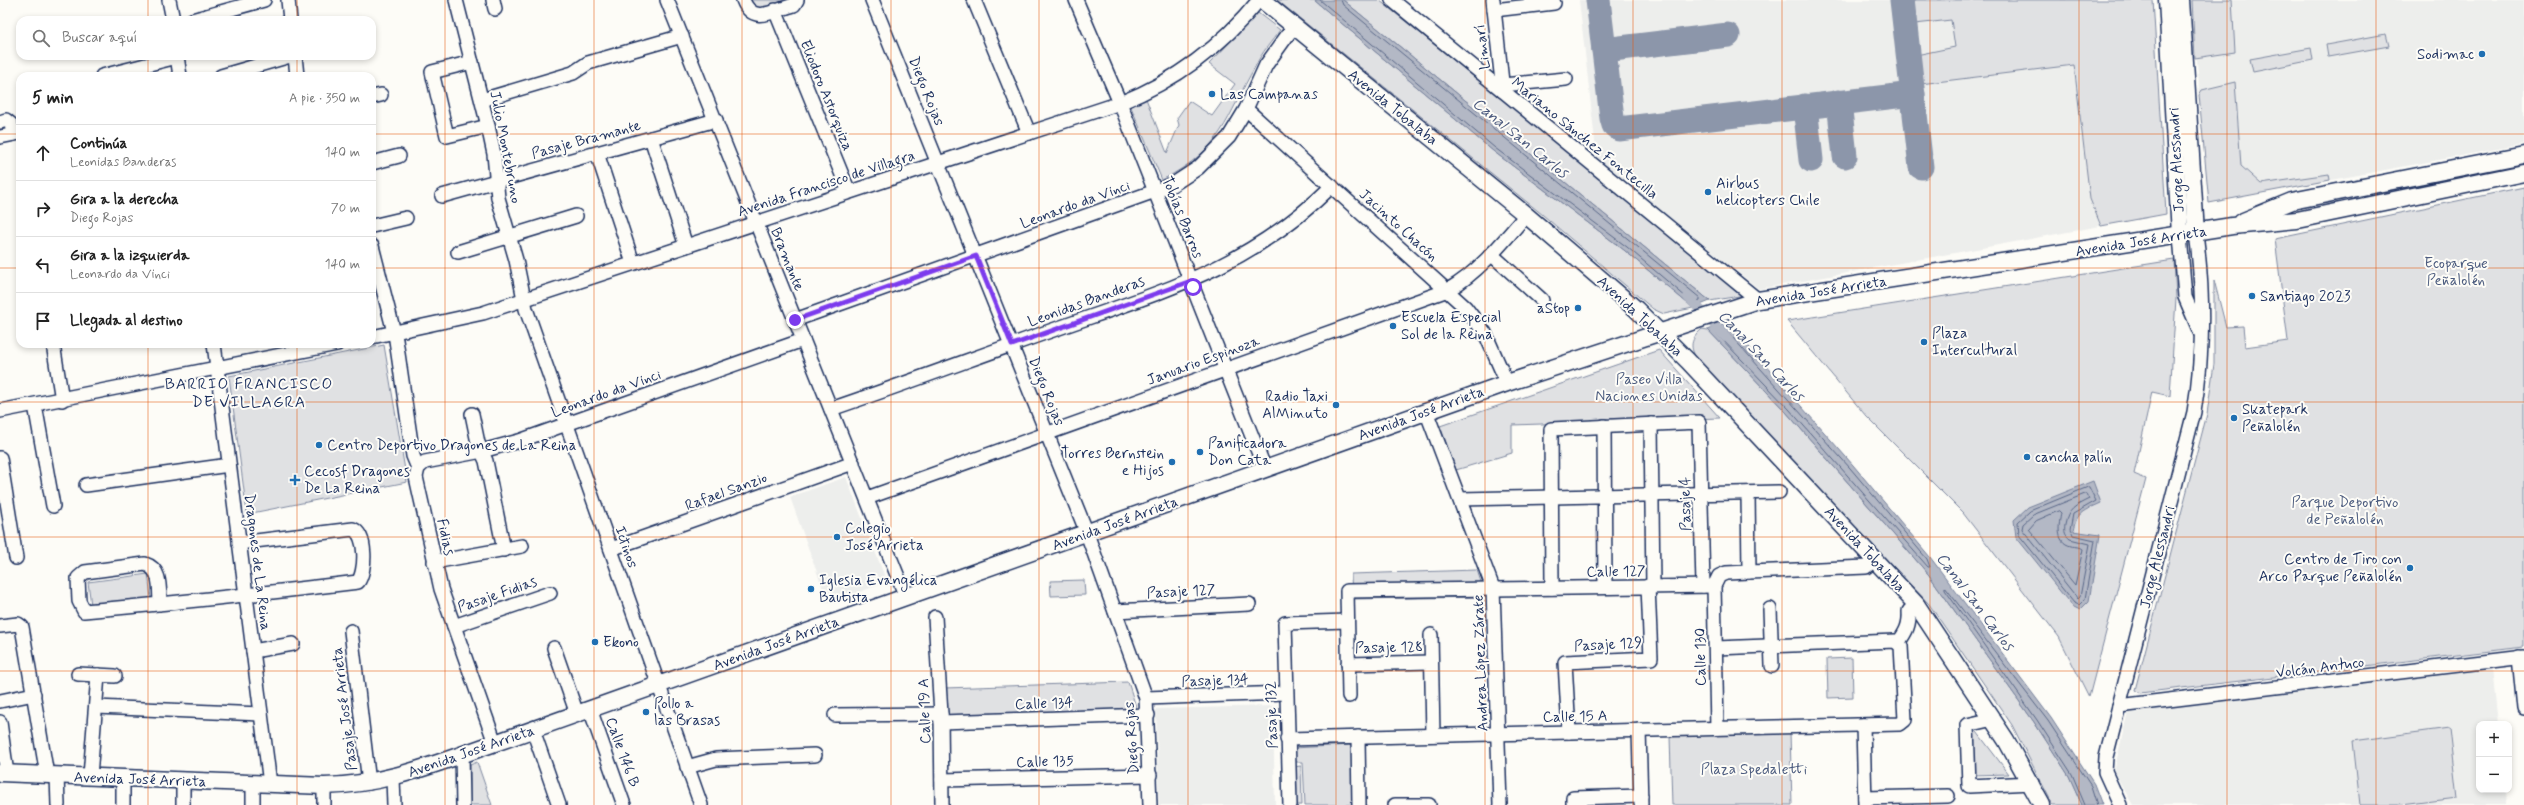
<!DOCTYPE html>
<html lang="es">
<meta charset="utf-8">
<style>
:root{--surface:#fff;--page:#f2f2f2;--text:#222;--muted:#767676;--line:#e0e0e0}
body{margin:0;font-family:Mynerve,sans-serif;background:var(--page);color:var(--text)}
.controls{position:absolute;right:12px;bottom:12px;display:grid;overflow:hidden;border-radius:8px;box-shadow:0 2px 6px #0003}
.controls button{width:36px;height:36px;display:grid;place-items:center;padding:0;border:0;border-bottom:1px solid var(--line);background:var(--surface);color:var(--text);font:20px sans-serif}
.stop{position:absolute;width:12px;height:12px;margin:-9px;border:3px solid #7c3aed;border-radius:50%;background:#fff}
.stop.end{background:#7c3aed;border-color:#fff;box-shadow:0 1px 4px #0008}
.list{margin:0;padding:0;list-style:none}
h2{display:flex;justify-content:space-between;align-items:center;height:52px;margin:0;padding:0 16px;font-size:17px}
h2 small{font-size:13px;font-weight:400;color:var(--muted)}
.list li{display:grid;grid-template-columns:26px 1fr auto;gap:12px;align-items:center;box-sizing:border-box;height:56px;padding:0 16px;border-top:1px solid var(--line)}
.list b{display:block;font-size:15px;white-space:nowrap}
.list p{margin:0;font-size:13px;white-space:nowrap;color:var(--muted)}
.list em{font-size:13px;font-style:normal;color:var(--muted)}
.icon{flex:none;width:22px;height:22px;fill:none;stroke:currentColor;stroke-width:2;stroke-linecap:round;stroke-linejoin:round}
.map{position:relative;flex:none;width:2524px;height:805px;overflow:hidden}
.search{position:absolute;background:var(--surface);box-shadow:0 2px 6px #0003;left:16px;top:16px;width:360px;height:44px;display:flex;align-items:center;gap:10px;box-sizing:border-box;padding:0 14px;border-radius:12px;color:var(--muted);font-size:15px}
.panel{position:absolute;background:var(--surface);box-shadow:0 2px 6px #0003;left:16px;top:72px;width:360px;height:276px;border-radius:12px}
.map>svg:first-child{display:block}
</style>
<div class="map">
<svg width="2524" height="805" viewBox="0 0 2524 805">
<rect width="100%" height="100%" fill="#fdfcf7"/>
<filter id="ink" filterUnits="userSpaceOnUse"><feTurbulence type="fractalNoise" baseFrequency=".025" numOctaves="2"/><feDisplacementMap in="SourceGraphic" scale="8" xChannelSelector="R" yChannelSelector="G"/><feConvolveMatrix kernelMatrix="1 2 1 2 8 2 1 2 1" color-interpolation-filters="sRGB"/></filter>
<g filter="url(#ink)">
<g fill="#edeeec">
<path d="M1579,0H2153L2166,214L1759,289L1597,159Z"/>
<path d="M2192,0H2524V144L2209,203Z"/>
<path d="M846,477L885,577L882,584L828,603L790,497Z"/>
<path d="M2492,668L2498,724H2479V790H2505L2506,805H2133L2114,772L2128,711Z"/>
<path d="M1273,706L1275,805H1159L1156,709Z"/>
</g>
<g fill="#e0e1e3" stroke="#7e88a0">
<path d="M751,0H788L760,10L753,5Z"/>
<path d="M1277,0H1314L1493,151L1624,250L1693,308L1664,314L1653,309L1543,215Z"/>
<path d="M1343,0H1379L1745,295L1710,301Z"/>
<path d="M1911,0H2153L2166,214L2101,226L2090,199L2074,65L1920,84L1916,55L1955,47L1951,20L1915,24Z"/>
<path d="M2192,0H2232L2235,52L2195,58Z"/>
<path d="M1258,13L1280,30C1272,41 1262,52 1256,65C1224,121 1225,147 1162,180L1131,107L1145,96L1167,153L1179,125L1177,118L1189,101L1212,116L1235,84L1209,64Z"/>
<path d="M2386,34L2389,46L2328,57L2326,45Z"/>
<path d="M2311,48L2313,60L2253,72L2250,59Z"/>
<path d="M2235,82L2241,166L2261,184L2329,174L2330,180L2209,203L2199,95L2202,90Z"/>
<path d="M2524,187V647L2140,693L2135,690L2207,414L2214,364V280L2226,327L2243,326L2245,347L2288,341L2275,239Z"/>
<path d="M2174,260L2176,298L2170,396L2152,392L2134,474L2146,479L2089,697L2059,637L1963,513L1866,416L1787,321Z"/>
<path d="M1702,329L1708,330L1786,412L1929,575L2034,722L2069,776L2082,805H2053L2012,725L1929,604L1700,363C1690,350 1688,341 1702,329Z"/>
<path d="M384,345L407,482L247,514L229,376Z"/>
<path d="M1659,350L1720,418L1512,425V453L1456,470L1440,426Z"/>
<path d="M1477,570L1486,597L1352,599L1351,574Z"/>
<path d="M148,574L151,598L91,605L88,582Z"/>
<path d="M1084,580L1085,595L1051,596L1050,581Z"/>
<path d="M1852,658L1853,697L1828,698L1827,659Z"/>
<path d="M1128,682L1138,713L944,719V688Z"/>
<path d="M1971,724L2009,774L1972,775Z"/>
<path d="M2449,728L2457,798L2402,805H2360L2353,741Z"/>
<path d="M1790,732L1792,805H1672L1670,736Z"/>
<path d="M1352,745L1355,805H1305L1303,762H1294L1293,748Z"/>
<path d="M477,762L492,805H470V765Z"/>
<path d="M1301,766L1302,805H1293L1292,767Z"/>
</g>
<g fill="#b3b8c5" stroke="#76819c">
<path d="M1314,0H1343L1710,301L1693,308L1624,250L1493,151Z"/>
<path d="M1727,322L1853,465L1930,557L2051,718L2094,784L2102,805H2082L2069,776L2034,722L1929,575L1786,412L1708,330Z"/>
<path d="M2093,481L2101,503C2084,511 2077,511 2073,531L2100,535L2089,601L2080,610L2072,606L2016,537L2014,520L2028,507Z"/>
</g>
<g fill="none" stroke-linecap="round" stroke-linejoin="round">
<g stroke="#586687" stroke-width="1">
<path d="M1320,0L1495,148L1627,247L1693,303L1700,300V298L1343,5L1341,0"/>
<path d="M1724,328L1850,468L1927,559L1930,567H1928L1789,409L1717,334V331Z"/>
<path d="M2089,487L2096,501L2073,514L2070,530L2073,535L2095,540L2085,599L2079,605L2074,603L2019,535L2018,522L2030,511Z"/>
<path d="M2086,494L2089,499C2075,506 2068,509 2065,525C2064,532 2065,535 2070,539L2090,544L2080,597L2078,599L2022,529L2023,524L2033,515Z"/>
<path d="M2059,511L2061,513C2059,525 2055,542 2071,546C2075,547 2079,546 2083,549L2075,585L2029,529L2036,521Z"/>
<path d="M2085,805L2072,774L2037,720L1945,590V587L2048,721L2091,786L2097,805"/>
</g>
<path stroke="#b3b8c5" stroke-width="10" d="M1688,297L1726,337"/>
<g stroke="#8c96aa" stroke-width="25">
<path d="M1598,0L1612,118L1614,125L1619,129L1913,94"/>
<path d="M1902,0L1921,167"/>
<path d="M1604,50L1728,35"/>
<path d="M1839,102L1845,156"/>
<path d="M1805,106L1811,160"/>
</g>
<g stroke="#1b2f5e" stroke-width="16">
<g id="minor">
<path d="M169,0L173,20"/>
<path d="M288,0L290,20"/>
<path d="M456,0L488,126L494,154L498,198L516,260L526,309L701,805"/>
<path d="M493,0L495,9"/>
<path d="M667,0L906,597"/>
<path d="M743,0C753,26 774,10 794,5L797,0"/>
<path d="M872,0L1085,528L1146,698L1150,805"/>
<path d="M974,0L1029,133"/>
<path d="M1076,0L1120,103L1265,469"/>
<path d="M1392,0L1758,300"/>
<path d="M1493,0L1503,91"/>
<path d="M775,10L849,192"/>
<path d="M1494,10L1554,3"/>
<path d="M192,20L264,0"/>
<path d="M177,56L180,76"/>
<path d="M295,56L297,76"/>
<path d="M472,62L432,72L447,136L488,126"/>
<path d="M102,76L177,57"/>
<path d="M221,76L290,56"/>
<path d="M1503,85L1566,79"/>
<path d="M372,97L381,95"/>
<path d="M482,100L573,73L588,63L682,36"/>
<path d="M1246,109L1465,307L1485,333L1507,383"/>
<path d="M0,122L6,120L11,124L13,134"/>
<path d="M0,137L20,133"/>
<path d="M651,138L686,246"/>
<path d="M597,153L633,263"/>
<path d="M372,163L399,156"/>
<path d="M442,196L716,120"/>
<path d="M372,226L406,218"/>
<path d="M2180,235L2185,297L2200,332"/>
<path d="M372,246L396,340L413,456L418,468L416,477L441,589L495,743"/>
<path d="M458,252L576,216"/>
<path d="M1491,254L1542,300"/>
<path d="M795,320L1172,185L1198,168L1229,137L1246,109L1266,65L1294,26"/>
<path d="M372,337L483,313L1120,103C1175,81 1222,46 1259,0"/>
<path d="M53,344L62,400"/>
<path d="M214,344L270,784"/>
<path d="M35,405L53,506"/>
<path d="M831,409C905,384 979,356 1053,330C1160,292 1248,269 1332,186"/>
<path d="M0,411L337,344"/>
<path d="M1426,411L1493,588L1500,805"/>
<path d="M472,414L478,443L486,461L504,550"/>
<path d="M1651,424L1653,586"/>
<path d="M1604,426L1605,587"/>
<path d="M0,458L16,558"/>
<path d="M418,468L425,462L482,451L519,441L803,340"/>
<path d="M86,485L229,465"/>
<path d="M1748,493L1749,572"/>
<path d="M867,498L1448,290C1479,272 1503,242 1526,215"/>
<path d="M1460,499L1779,492"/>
<path d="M611,549L853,463"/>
<path d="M434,562L522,546"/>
<path d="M1552,588L1551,429L1699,422L1703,586"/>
<path d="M160,604C159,589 162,569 145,564L85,572L78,578L79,601L84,611C176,603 267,593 358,582C366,571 367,535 353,529L239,543"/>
<path d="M1770,609L1772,666"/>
<path d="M1115,611L1249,604"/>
<path d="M935,617L941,714L942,805"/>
<path d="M0,626L18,624L22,627L47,775"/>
<path d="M454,626L550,593"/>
<path d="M351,631L369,783"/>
<path d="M1431,635L1433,735"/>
<path d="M1898,643C1906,632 1910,625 1909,611L1916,604"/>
<path d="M554,648L577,714"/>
<path d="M253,651L293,644"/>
<path d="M2519,657L2524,709"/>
<path d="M1348,664L1431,662"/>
<path d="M78,674L115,676"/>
<path d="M1349,696L1347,591L1714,586"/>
<path d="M1146,698L1285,693"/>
<path d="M0,701L34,694"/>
<path d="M2119,706L2524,657"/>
<path d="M96,707L261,714"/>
<path d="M590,709L624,805"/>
<path d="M835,715L941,714"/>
<path d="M1993,719L1967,725L1969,786L2032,783"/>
<path d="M0,722L7,774"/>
<path d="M941,722L1148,715"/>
<path d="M1863,725L1865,805"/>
<path d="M1717,728L1714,586L1719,576L1726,573L1866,567L1875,559"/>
<path d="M533,730L559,805"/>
<path d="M1639,730L1641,804"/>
<path d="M1569,732L1565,662L1651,658L1648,586"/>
<path d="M1358,737L1359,805"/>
<path d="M1287,739L1900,724L1905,720L1901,646L1895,641L1716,648"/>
<path d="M462,754L463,805"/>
<path d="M687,767L716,759L815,755"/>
<path d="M57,775L58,805"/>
<path d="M90,776L98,675"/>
<path d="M123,778V805"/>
<path d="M393,778L394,805"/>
<path d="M183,780V805"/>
<path d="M942,780L1150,775"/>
<path d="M253,783V805"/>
<path d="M324,786V805"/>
<path d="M1865,798L1948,796"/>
<path d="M1290,805L1285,623L1347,621"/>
<path d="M1395,805H1429"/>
<path d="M1573,805V798L1641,796"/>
<path d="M2120,805L2105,772L2106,757L2194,412C2204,352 2204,294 2196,233"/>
</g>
</g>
<g stroke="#1b2f5e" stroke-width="19">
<g id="major">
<path d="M1262,0L1526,215L1636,309L1688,361L1916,604L2006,740L2042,805"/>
<path d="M2167,0L2180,235"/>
<path d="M2181,0L2196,233"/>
<path d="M2241,222L2292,201L2524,155"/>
<path d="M0,773L324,786C386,785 437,763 495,743L1507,383L1758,300L2232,226L2297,220L2524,173"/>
</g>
</g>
<use href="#minor" stroke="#fdfcf7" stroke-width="13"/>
<use href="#major" stroke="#fdfcf7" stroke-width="16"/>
</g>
</g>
<g fill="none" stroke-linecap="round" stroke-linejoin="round" filter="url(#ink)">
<path stroke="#7c3aed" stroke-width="5" d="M795,320L976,256L1012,345L1191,281L1193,287"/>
</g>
<path fill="none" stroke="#e8590c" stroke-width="1" stroke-opacity="0.55" d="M148,0V20M297,0V20M445,0V805M594,0V805M742,0V805M891,0V805M1039,0V805M1188,0V805M1336,0V805M1485,0V805M1633,0V805M1782,0V805M1930,0V805M2079,0V805M2227,0V805M2376,0V805M148,56V76M297,56V76M0,134H20M372,134H2524M0,268H20M372,268H2524M148,344V805M297,344V805M0,402H2524M0,537H2524M0,671H2524"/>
<g fill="#1f6fb2" stroke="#fdfcf7" stroke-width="1.5">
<circle cx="2482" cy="54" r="4"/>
<circle cx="1212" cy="94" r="4"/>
<circle cx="1708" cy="192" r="4"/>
<circle cx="2252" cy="296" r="4"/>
<circle cx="1578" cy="308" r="4"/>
<circle cx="1393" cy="326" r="4"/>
<circle cx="1924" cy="342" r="4"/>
<circle cx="1336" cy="405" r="4"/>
<circle cx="2234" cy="418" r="4"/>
<circle cx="319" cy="445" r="4"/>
<circle cx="1200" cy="452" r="4"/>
<circle cx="2027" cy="457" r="4"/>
<circle cx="1172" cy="462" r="4"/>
<path d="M293 474h4v4h4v4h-4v4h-4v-4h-4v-4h4z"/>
<circle cx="837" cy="537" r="4"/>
<circle cx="2410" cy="568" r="4"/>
<circle cx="811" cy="589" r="4"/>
<circle cx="595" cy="642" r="4"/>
<circle cx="646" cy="712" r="4"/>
</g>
<g text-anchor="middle" stroke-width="4" stroke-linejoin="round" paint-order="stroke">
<g font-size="15" fill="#1b2f5e" stroke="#fdfcf7">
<text transform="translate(1482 47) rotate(-97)" y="5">Limarí</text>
<text transform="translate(927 91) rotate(68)" y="5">Diego Rojas</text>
<text transform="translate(827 95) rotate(68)" y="5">Eliodoro Astorquiza</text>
<text transform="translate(1393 107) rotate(39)" y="5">Avenida Tobalaba</text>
<text transform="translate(1585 138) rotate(39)" y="5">Mariano Sánchez Fontecilla</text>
<text transform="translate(586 139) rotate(-15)" y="5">Pasaje Bramante</text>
<text transform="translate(506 147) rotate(79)" y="5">Julio Montebruno</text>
<text transform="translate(2176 160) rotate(-93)" y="5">Jorge Alessandri</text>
<text transform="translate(826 183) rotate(-18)" y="5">Avenida Francisco de Villagra</text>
<text transform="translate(1075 204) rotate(-20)" y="5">Leonardo da Vinci</text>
<text transform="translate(1183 217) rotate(68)" y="5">Tobías Barros</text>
<text transform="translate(1399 225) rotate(42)" y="5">Jacinto Chacón</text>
<text transform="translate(2141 241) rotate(-9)" y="5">Avenida José Arrieta</text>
<text transform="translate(788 259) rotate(68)" y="5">Bramante</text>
<text transform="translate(1821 291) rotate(-9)" y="5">Avenida José Arrieta</text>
<text transform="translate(1086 301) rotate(-20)" y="5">Leonidas Banderas</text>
<text transform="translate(1640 316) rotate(43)" y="5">Avenida Tobalaba</text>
<text transform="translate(1203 360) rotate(-20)" y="5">Januario Espinoza</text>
<text transform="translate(1047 391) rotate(68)" y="5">Diego Rojas</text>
<text transform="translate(606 393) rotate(-20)" y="5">Leonardo da Vinci</text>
<text transform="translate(1421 413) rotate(-20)" y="5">Avenida José Arrieta</text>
<text transform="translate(726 491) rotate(-20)" y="5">Rafael Sanzio</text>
<text transform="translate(1685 504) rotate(-91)" y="5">Pasaje 4</text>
<text transform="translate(1115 523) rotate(-20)" y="5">Avenida José Arrieta</text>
<text transform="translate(446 537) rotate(78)" y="5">Fidias</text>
<text transform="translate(627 547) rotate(71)" y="5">Ictinos</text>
<text transform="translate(1865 549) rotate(47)" y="5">Avenida Tobalaba</text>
<text transform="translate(2157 557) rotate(-76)" y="5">Jorge Alessandri</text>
<text transform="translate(258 562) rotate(83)" y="5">Dragones de La Reina</text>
<text transform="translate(1616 571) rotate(-1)" y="5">Calle 127</text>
<text transform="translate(1181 591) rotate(-3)" y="5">Pasaje 127</text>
<text transform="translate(497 594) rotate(-19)" y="5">Pasaje Fidias</text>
<text transform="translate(776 643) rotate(-20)" y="5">Avenida José Arrieta</text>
<text transform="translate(1608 644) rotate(-3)" y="5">Pasaje 129</text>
<text transform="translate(1389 647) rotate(-1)" y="5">Pasaje 128</text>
<text transform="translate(1700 657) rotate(-91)" y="5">Calle 130</text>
<text transform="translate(1480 663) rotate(-92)" y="5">Andrea López Zárate</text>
<text transform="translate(2320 667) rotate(-7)" y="5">Volcán Antuco</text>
<text transform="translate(1215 680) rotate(-2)" y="5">Pasaje 134</text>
<text transform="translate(1044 703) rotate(-2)" y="5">Calle 134</text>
<text transform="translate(344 709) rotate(-97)" y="5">Pasaje José Arrieta</text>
<text transform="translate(924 711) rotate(-92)" y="5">Calle 19 A</text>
<text transform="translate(1271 715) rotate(-92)" y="5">Pasaje 132</text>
<text transform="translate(1575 716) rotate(-1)" y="5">Calle 15 A</text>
<text transform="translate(1131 738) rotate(-94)" y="5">Diego Rojas</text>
<text transform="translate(471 751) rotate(-19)" y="5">Avenida José Arrieta</text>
<text transform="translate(623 752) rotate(70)" y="5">Calle 146 B</text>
<text transform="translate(1045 761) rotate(-2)" y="5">Calle 135</text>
<text transform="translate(140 779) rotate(2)" y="5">Avenida José Arrieta</text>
</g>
<g font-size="15" fill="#1b2f5e" stroke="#fdfcf7" text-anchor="start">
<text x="2474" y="59" text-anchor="end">Sodimac</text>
<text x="1220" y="99">Las Campanas</text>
<text x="1716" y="188">Airbus<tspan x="1716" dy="17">helicopters Chile</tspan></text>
<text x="2260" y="301">Santiago 2023</text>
<text x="1570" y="313" text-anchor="end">aStop</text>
<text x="1401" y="322">Escuela Especial<tspan x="1401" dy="17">Sol de la Reina</tspan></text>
<text x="1932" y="338">Plaza<tspan x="1932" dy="17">Intercultural</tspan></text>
<text x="1328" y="401" text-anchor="end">Radio Taxi<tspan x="1328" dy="17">AlMinuto</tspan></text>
<text x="2242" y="414">Skatepark<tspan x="2242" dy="17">Peñalolén</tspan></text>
<text x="1208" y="448">Panificadora<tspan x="1208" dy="17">Don Cata</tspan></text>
<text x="327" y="450">Centro Deportivo Dragones de La Reina</text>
<text x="1164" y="458" text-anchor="end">Torres Bernstein<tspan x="1164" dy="17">e Hijos</tspan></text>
<text x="2035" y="462">cancha palín</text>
<text x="304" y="476">Cecosf Dragones<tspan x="304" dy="17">De La Reina</tspan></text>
<text x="845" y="533">Colegio<tspan x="845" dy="17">José Arrieta</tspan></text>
<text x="2402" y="564" text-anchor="end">Centro de Tiro con<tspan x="2402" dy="17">Arco Parque Peñalolén</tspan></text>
<text x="819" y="585">Iglesia Evangélica<tspan x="819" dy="17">Bautista</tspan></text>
<text x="603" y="647">Ekono</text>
<text x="654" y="708">Pollo a<tspan x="654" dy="17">las Brasas</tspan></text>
</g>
<g font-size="15" fill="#4c5c7f" stroke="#fdfcf7">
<text x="2456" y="268">Ecoparque<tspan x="2456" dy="17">Peñalolén</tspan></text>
<text x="1649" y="384">Paseo Villa<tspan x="1649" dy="17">Naciones Unidas</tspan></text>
<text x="2345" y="507">Parque Deportivo<tspan x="2345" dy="17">de Peñalolén</tspan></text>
<text x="1754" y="774">Plaza Spedaletti</text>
</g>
<g font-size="16" font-style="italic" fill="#49587d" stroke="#fdfcf7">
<text transform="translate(1521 137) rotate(39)" y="6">Canal San Carlos</text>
<text transform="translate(1762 355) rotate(47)" y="6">Canal San Carlos</text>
<text transform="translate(1976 601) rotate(53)" y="6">Canal San Carlos</text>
</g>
<g font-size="16" letter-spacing="1" fill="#1b2f5e" stroke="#fdfcf7">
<text x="249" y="389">BARRIO FRANCISCO<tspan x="249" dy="18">DE VILLAGRA</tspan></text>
</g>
</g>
</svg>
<div class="controls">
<button>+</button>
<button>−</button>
</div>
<div class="stop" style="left:1193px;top:287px"></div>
<div class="stop end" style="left:795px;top:320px"></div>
<div class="search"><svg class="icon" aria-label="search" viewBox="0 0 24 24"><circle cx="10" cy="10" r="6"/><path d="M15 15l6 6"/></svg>Buscar aquí</div>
<section class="panel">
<h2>5 min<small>A pie · 350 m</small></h2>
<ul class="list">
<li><svg class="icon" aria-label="ahead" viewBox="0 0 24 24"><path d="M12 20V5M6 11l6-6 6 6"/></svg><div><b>Continúa</b><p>Leonidas Banderas</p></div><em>140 m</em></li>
<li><svg class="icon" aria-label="right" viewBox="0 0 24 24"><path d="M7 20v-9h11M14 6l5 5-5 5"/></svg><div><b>Gira a la derecha</b><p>Diego Rojas</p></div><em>70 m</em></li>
<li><svg class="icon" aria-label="left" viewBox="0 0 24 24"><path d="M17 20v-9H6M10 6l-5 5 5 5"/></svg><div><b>Gira a la izquierda</b><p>Leonardo da Vinci</p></div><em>140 m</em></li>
<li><svg class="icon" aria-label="arrive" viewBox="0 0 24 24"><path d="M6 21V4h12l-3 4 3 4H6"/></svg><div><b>Llegada al destino</b></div></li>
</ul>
</section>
</div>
